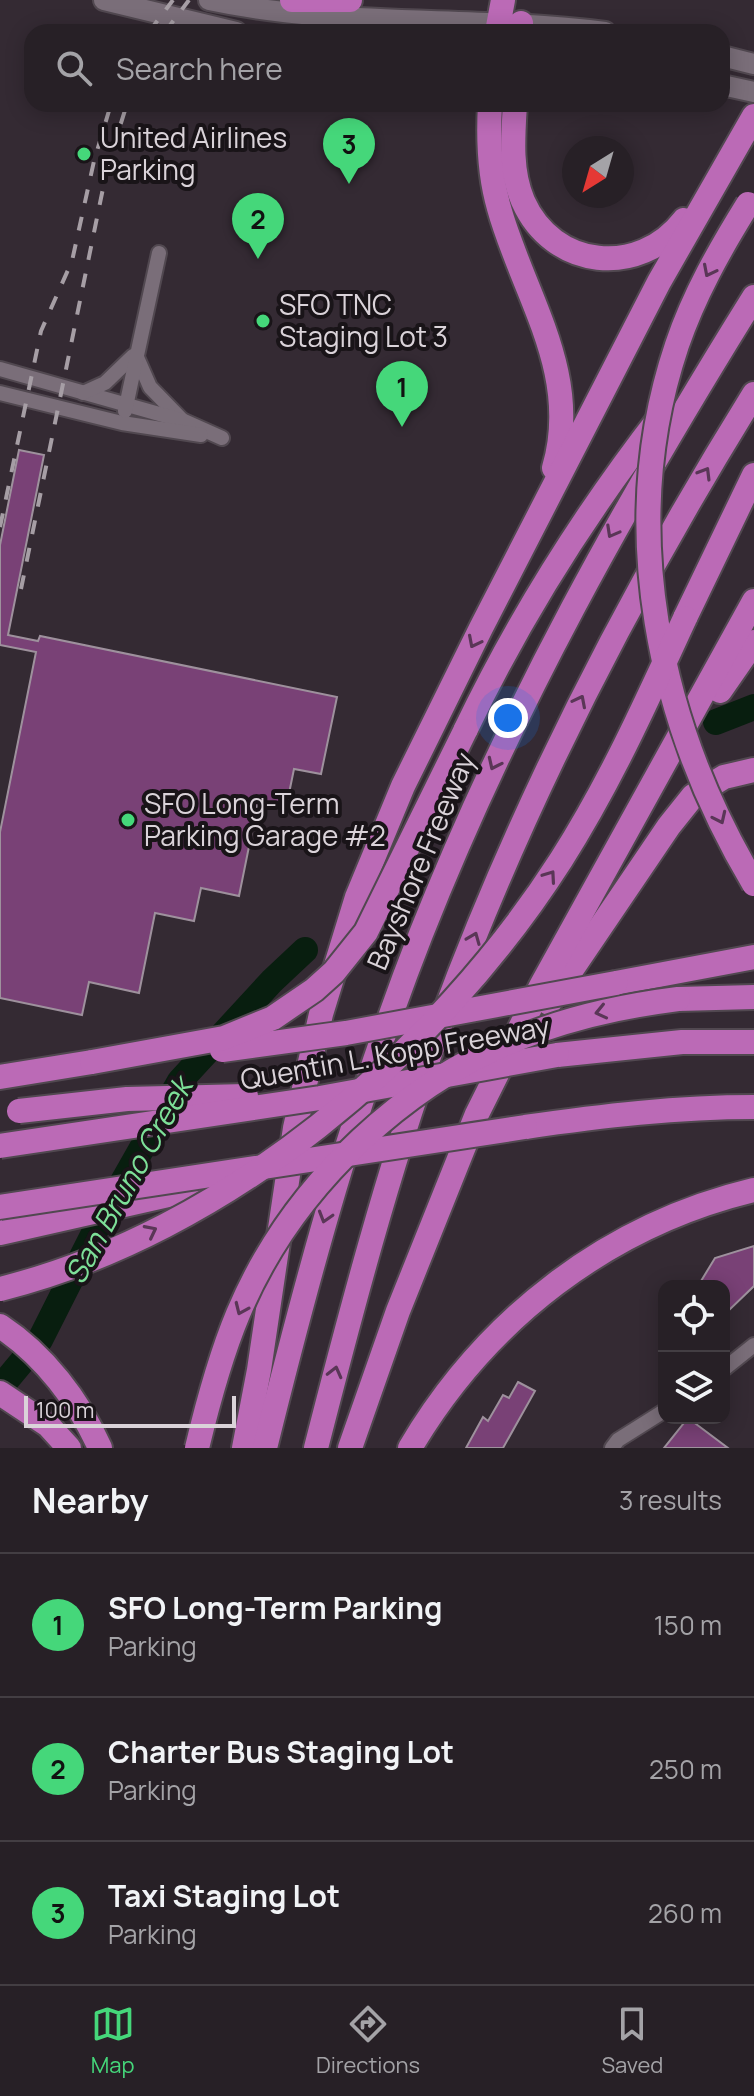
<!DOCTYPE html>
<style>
:root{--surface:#272026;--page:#2f282e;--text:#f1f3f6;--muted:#a4a3a7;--line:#433e43;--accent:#45d77a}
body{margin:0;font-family:Manrope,sans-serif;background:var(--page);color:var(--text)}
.controls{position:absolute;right:24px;bottom:24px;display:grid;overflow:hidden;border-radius:16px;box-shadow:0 4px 20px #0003}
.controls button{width:72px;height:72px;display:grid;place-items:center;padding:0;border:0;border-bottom:2px solid var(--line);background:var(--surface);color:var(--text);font:40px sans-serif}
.compass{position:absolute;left:562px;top:136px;width:72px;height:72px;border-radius:50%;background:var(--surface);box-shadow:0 4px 20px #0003;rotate:217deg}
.scale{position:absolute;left:24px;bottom:20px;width:212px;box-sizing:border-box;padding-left:8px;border:4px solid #dad3d9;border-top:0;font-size:22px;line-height:28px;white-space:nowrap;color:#dad3d9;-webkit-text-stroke:6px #191418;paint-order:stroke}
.you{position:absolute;left:508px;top:718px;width:28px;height:28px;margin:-20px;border:6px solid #fff;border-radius:50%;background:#1a73e8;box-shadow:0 0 0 12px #1a73e833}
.badge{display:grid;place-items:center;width:52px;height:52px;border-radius:50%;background:var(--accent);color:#111;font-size:26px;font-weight:700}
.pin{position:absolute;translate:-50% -66px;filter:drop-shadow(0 2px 4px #0008)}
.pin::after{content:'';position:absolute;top:42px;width:28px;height:24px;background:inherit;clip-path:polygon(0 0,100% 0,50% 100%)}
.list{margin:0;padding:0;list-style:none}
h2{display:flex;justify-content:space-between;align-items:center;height:104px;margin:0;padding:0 32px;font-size:34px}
h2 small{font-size:26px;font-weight:400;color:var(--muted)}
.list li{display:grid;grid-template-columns:52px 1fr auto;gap:24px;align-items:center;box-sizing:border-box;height:144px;padding:0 32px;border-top:2px solid var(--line)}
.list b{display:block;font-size:30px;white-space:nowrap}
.list p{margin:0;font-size:26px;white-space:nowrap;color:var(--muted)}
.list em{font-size:26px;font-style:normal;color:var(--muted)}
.icon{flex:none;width:44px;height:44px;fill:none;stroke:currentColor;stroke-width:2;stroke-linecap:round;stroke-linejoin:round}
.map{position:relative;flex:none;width:754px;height:1448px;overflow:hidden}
.search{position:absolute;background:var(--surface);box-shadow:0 4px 20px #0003;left:24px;right:24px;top:24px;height:88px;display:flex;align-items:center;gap:20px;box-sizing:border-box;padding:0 28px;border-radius:24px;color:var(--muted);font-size:30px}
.sheet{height:536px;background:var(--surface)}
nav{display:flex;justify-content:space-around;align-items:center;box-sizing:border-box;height:112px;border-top:2px solid var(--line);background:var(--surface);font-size:22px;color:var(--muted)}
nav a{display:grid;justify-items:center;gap:4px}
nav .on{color:var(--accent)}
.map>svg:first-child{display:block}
</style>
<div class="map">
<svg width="754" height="1448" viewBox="0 0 754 1448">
<rect width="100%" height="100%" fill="#342a33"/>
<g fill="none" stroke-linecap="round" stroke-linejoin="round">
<g stroke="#081e0f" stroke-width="26">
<path d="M716,722L754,707"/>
<path d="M0,1388L40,1340L95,1231L180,1081L272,981L305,950"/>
</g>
</g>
<g fill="#794176" stroke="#9e919d" stroke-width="2">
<path d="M19,450L44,455L8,635L38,641L40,636L337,697L321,774L294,769L286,808L258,802L239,896L201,888L194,921L155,913L139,993L89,982L82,1015L0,998V832L36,652L0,645V545Z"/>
<path d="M754,1246V1286L724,1315V1286H698L715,1258Z"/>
<path d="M518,1382L535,1391L503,1448H466L483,1417L488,1421L503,1395L509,1398Z"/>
<path d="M688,1418L728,1448H664Z"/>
</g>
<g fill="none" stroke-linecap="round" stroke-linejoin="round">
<g stroke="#514850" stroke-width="18">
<g id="street">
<path d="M136,355L150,387L183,421"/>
<path d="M0,369L184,421L222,438"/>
<path d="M0,393L122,423L201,435"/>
<path d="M83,393L105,383L133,356"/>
<path d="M125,411L159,253"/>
<path d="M724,1369L754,1345"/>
<path d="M612,1448L618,1440L664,1411"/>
</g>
</g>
<g stroke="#514850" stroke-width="24">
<g id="secondary">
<path d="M104,0L236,32"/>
<path d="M209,0C339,28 473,15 605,32"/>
<path d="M722,56L754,64"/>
<path d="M722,85L754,92"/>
</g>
</g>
<g stroke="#514850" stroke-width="28">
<g id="highway">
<path d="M292,0H350"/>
<path d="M497,32L503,0"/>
<path d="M521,32V23"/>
<path d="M490,104C488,139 489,174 499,208C523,295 582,373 554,468"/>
<path d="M515,104C513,136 510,171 523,201C553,269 639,278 684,220"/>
<path d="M685,618L754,475"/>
<path d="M720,691L754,642"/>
<path d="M465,731C519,618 586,512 663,413"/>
<path d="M616,983L754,957"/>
<path d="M678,999L754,997"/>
<path d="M549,1003L669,826L693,796L724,777L754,770"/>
<path d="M557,1055L682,1042H754"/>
<path d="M0,1077L92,1062"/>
<path d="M525,1127C601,1116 677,1107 754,1107"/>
<path d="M0,1233L208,1186"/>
<path d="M0,1326C44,1355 79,1401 100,1448"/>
<path d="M0,1393L48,1425L69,1448"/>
<path d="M244,1448L259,1370L295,1128L321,1014L357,897L403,786L481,628L659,282L754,116"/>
<path d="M265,1448C308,1274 355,1102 421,934C511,707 625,504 754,297"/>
<path d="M316,1448C351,1311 387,1175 434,1042C516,814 626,600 754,394"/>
<path d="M350,1448L398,1311L477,1114L541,986L754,601"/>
<path d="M410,1448C486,1319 608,1225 754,1190"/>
</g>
</g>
<use href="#street" stroke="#7a6e79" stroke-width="14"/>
<use href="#secondary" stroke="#7a6e79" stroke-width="20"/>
<use href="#highway" stroke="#bb6ab6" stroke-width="24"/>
<g stroke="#a69ea5" stroke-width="4" stroke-dasharray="14 14" stroke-linecap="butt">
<path d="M149,32L173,0"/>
<path d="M165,32L189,0"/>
<path d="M0,527L41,331L72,261L94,161L111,104"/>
<path d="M21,589L108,164L127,104"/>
</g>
<g stroke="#514850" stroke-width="28" stroke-linecap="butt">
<g id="highway-bridge">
<path d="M748,204C720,249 694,295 677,345C616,526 658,723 754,884"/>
<path d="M222,1050L346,1033L616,983"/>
<path d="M92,1062L224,1038L273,1018L314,990L334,972L366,932L465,731"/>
<path d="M19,1111L127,1099L246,1096"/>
<path d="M0,1146L320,1098L557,1055"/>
<path d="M0,1207L525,1127"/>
<path d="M0,1289C225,1233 437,1054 561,860C610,783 647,701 685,618"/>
<path d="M197,1448C208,1402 220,1357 238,1314C292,1185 409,1075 541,1030C586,1014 631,1005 678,999"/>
</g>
</g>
<use href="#highway-bridge" stroke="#bb6ab6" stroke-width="24"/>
</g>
<defs><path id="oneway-chevron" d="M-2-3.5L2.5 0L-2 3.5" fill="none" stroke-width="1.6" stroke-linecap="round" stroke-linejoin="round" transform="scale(2)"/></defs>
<g stroke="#5a3657">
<use href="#oneway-chevron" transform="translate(709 271) rotate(117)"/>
<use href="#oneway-chevron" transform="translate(705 473) rotate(-59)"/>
<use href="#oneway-chevron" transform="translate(612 532) rotate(119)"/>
<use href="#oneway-chevron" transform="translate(474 642) rotate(117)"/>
<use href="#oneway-chevron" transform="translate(580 701) rotate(-63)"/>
<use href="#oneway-chevron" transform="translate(494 764) rotate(115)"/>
<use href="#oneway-chevron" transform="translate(720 818) rotate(65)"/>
<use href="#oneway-chevron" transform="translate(550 876) rotate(-55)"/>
<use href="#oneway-chevron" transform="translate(474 938) rotate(-68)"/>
<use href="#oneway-chevron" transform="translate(601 1012) rotate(167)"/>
<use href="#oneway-chevron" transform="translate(325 1217) rotate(107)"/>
<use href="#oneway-chevron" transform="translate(151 1231) rotate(-27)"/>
<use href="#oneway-chevron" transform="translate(241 1309) rotate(114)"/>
<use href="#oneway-chevron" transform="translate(335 1372) rotate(-76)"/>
</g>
<g fill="#45d77a" stroke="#191418" stroke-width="3">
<circle cx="84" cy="154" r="8"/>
<circle cx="263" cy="321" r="8"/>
<circle cx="128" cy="820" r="8"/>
</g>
<g text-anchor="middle" stroke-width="8" stroke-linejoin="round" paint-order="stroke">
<g font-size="28" fill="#dad3d9" stroke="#191418" text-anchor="start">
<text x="100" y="148">United Airlines<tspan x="100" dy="32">Parking</tspan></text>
<text x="279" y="315">SFO TNC<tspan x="279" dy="32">Staging Lot 3</tspan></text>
<text x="144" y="814">SFO Long-Term<tspan x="144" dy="32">Parking Garage #2</tspan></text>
</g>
<g font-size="28" fill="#dad3d9" stroke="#191418">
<text transform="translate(421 861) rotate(-67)" y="10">Bayshore Freeway</text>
<text transform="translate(395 1053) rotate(-10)" y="10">Quentin L. Kopp Freeway</text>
</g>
<g font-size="30" font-style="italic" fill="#7ddf98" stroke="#191418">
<text transform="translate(129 1181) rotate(-61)" y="10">San Bruno Creek</text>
</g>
</g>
</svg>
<div class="controls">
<button><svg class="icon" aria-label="locate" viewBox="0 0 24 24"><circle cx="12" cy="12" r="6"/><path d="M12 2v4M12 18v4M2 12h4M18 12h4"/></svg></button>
<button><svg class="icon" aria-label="layers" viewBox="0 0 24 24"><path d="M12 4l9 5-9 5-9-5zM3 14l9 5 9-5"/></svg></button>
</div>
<svg class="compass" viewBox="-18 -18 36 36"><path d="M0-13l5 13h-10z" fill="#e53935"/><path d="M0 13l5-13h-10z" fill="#a4a3a7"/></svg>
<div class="scale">100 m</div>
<div class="you"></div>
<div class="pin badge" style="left:402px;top:427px">1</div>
<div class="pin badge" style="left:258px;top:259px">2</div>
<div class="pin badge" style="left:349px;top:184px">3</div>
<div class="search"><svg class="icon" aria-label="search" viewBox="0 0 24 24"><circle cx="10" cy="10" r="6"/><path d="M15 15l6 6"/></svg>Search here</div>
</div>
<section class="sheet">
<h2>Nearby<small>3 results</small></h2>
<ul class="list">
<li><span class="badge">1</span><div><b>SFO Long-Term Parking</b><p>Parking</p></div><em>150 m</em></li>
<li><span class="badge">2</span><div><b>Charter Bus Staging Lot</b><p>Parking</p></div><em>250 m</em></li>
<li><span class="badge">3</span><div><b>Taxi Staging Lot</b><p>Parking</p></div><em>260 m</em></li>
</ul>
</section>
<nav>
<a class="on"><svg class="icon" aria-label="map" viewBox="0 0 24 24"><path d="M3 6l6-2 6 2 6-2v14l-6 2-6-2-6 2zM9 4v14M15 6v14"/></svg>Map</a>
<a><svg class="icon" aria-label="directions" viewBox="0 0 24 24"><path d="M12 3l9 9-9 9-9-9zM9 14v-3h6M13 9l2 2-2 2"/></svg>Directions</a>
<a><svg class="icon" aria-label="saved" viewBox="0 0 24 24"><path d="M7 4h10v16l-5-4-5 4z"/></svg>Saved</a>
</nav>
